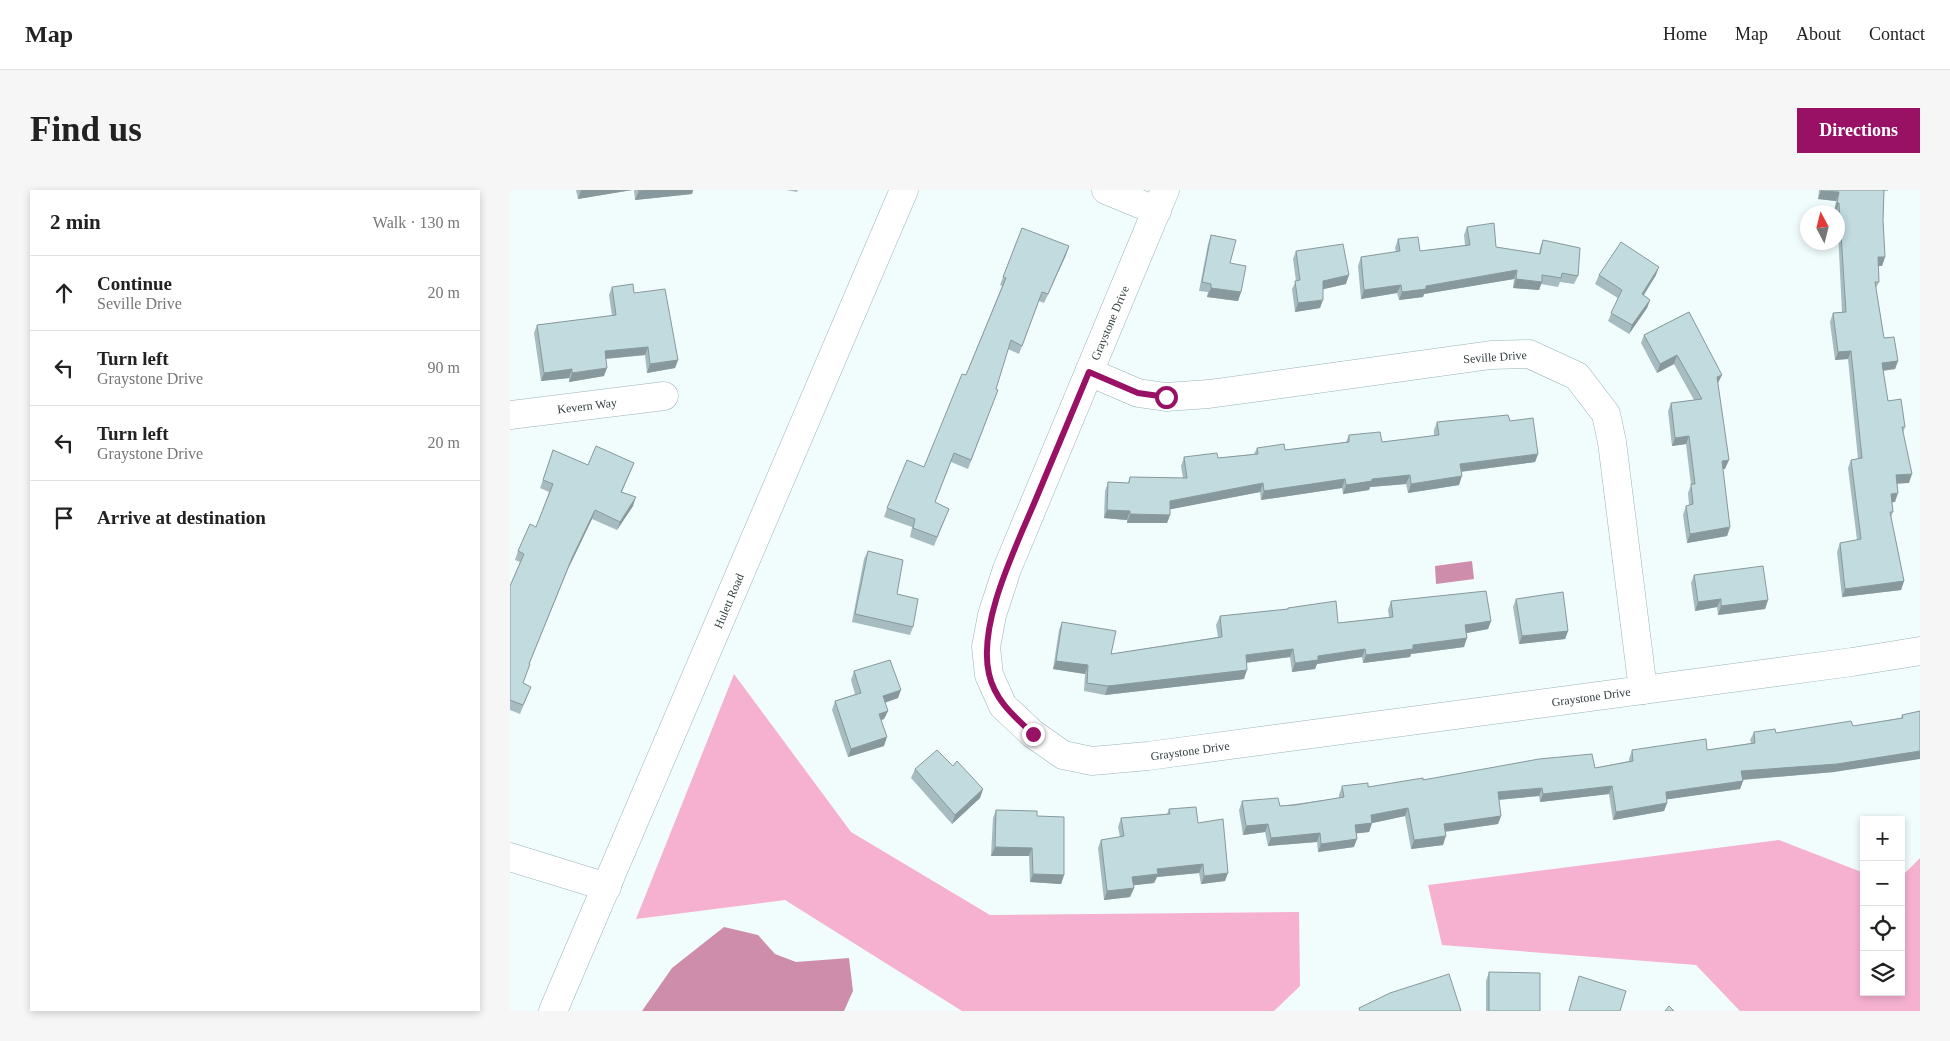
<!DOCTYPE html>
<meta charset="utf-8">
<style>
:root{--surface:#fff;--page:#f6f6f6;--text:#222;--muted:#767676;--line:#e0e0e0;--accent:#991165}
body{margin:0;font-family:"Times New Roman",serif;background:var(--page);color:var(--text)}
.controls{position:absolute;right:15px;bottom:15px;display:grid;overflow:hidden;border-radius:0px;box-shadow:0 2px 8px #0003}
.controls button{width:45px;height:45px;display:grid;place-items:center;padding:0;border:0;border-bottom:1px solid var(--line);background:var(--surface);color:var(--text);font:25px sans-serif}
.compass{position:absolute;left:1290px;top:15px;width:45px;height:45px;border-radius:50%;background:var(--surface);box-shadow:0 2px 8px #0003;rotate:353deg}
.stop{position:absolute;width:15px;height:15px;margin:-11px;border:4px solid #991165;border-radius:50%;background:#fff}
.stop.end{background:#991165;border-color:#fff;box-shadow:0 1px 5px #0008}
.list{margin:0;padding:0;list-style:none}
h2{display:flex;justify-content:space-between;align-items:center;height:65px;margin:0;padding:0 20px;font-size:21px}
h2 small{font-size:16px;font-weight:400;color:var(--muted)}
.list li{display:grid;grid-template-columns:32px 1fr auto;gap:15px;align-items:center;box-sizing:border-box;height:75px;padding:0 20px;border-top:1px solid var(--line)}
.list b{display:block;font-size:19px;white-space:nowrap}
.list p{margin:0;font-size:16px;white-space:nowrap;color:var(--muted)}
.list em{font-size:16px;font-style:normal;color:var(--muted)}
.icon{flex:none;width:28px;height:28px;fill:none;stroke:currentColor;stroke-width:2;stroke-linecap:round;stroke-linejoin:round}
.map{position:relative;flex:none;width:1410px;height:821px;overflow:hidden;border-radius:0px}
header{display:flex;align-items:center;gap:30px;box-sizing:border-box;height:70px;padding:0 25px;background:var(--surface);border-bottom:1px solid var(--line)}
header strong{font-size:24px}
nav{display:flex;gap:28px;margin-inline-start:auto;font-size:18px}
.intro{display:flex;align-items:center;justify-content:space-between;box-sizing:border-box;height:120px;padding:0 30px}
h1{margin:0;font-size:35px}
.button{padding:12px 22px;border-radius:0px;background:var(--accent);color:#fff;font-size:18px;font-weight:700}
main{display:flex;gap:30px;padding:0 30px}
aside{flex:1;background:var(--surface);border-radius:0px;box-shadow:0 2px 8px #0003}
.map>svg:first-child{display:block}
</style>
<header>
<strong>Map</strong>
<nav><a>Home</a><a>Map</a><a>About</a><a>Contact</a></nav>
</header>
<div class="intro"><h1>Find us</h1><a class="button">Directions</a></div>
<main>
<aside>
<h2>2 min<small>Walk · 130 m</small></h2>
<ul class="list">
<li><svg class="icon" aria-label="ahead" viewBox="0 0 24 24"><path d="M12 20V5M6 11l6-6 6 6"/></svg><div><b>Continue</b><p>Seville Drive</p></div><em>20 m</em></li>
<li><svg class="icon" aria-label="left" viewBox="0 0 24 24"><path d="M17 20v-9H6M10 6l-5 5 5 5"/></svg><div><b>Turn left</b><p>Graystone Drive</p></div><em>90 m</em></li>
<li><svg class="icon" aria-label="left" viewBox="0 0 24 24"><path d="M17 20v-9H6M10 6l-5 5 5 5"/></svg><div><b>Turn left</b><p>Graystone Drive</p></div><em>20 m</em></li>
<li><svg class="icon" aria-label="arrive" viewBox="0 0 24 24"><path d="M6 21V4h12l-3 4 3 4H6"/></svg><div><b>Arrive at destination</b></div></li>
</ul>
</aside>
<div class="map">
<svg width="1410" height="821" viewBox="0 0 1410 821">
<rect width="100%" height="100%" fill="#f1fcfd"/>
<g fill="#f6b1d1">
<path d="M224,484L341,642L480,725L789,722L790,796L764,821H452L275,710L126,729Z"/>
<path d="M1269,650L1354,683V802H1391V687L1410,668V821H1230L1186,775L932,755L918,695Z"/>
</g>
<g fill="#cf8dac">
<path d="M962,371L964,389L926,394L925,376Z"/>
<path d="M214,737L248,745L265,764L286,772L339,768L343,801L334,821H132L162,778Z"/>
</g>
<g fill="none" stroke-linecap="round" stroke-linejoin="round">
<g stroke="#9ab3b7" stroke-width="29">
<g id="minor">
<path d="M596,0L647,21"/>
<path d="M655,0L497,379L482,425L476,457L479,485L493,516L523,544L553,565L582,571L638,566L1342,472L1410,461"/>
<path d="M579,182L628,203L656,207L699,204L981,165L1019,164L1067,186L1096,224L1102,252L1133,500"/>
<path d="M0,225L154,206"/>
<path d="M0,667L97,697"/>
<path d="M43,821L394,0"/>
</g>
</g>
<use href="#minor" stroke="#fff" stroke-width="28"/>
</g>
<g fill="#a6bcc0">
<path d="M66,0H122L68,9Z"/>
<path d="M124,0H183L182,4L125,10Z"/>
<path d="M276,0H288L287,2Z"/>
<path d="M1309,0H1378V1H1374L1373,30L1375,67L1372,76H1368L1369,92L1366,98L1374,148L1388,171L1385,179L1373,181L1378,211L1395,237L1393,243L1399,293H1387L1385,312H1382L1383,322L1381,327L1394,391L1391,400L1332,407L1327,362L1330,353L1347,350L1338,278L1341,270L1348,269L1338,169L1325,170L1320,132L1323,123L1332,122L1328,42V22L1324,21L1326,11L1308,9Z"/>
<path d="M957,37L986,57L1029,64L1030,58L1033,50L1068,86L1064,94L1050,92L1048,97L1031,94L1029,100L1003,98L1004,89L914,104L913,107L889,110L887,103L851,109L848,76L851,67L886,62L885,58L888,49L910,61L955,55L954,45Z"/>
<path d="M512,38L556,65L534,113L529,111L509,164L498,159L486,199L488,200L458,279L441,272L425,312L439,319L424,356L400,347L402,337L374,327L377,318L414,277L456,185L492,96L490,95Z"/>
<path d="M701,45L720,73L731,102L728,111L697,107L698,102L689,101L698,54Z"/>
<path d="M786,61L836,94L813,99L810,118L785,122L782,99L786,91L783,69Z"/>
<path d="M1089,85H1146L1134,105L1140,110L1137,118L1119,144L1098,131L1108,108L1085,94Z"/>
<path d="M102,97L124,103L168,170L165,178L137,183L135,165L96,169L94,186L59,192V188L31,191L24,143L27,135L102,126L99,105Z"/>
<path d="M1179,122L1208,193V194L1215,279H1213L1220,337L1217,346L1177,353L1173,325L1176,316L1179,315L1178,303L1181,295L1176,254L1162,256L1158,221L1161,213L1184,210L1164,174L1147,183L1131,153L1134,145Z"/>
<path d="M1000,231L1028,264L1025,272L951,282L949,295L898,303L896,294L860,297L859,300L833,304L832,298L751,310L750,302L660,319V325L657,333H617V330L594,328L595,301L598,292L618,293L620,287L673,288L671,276L674,267L708,268L744,264L747,258L775,260L836,252L839,245L872,252L924,246V240L927,232Z"/>
<path d="M43,260L78,275L124,273L112,302L123,316L107,340L82,329L59,377L19,474L13,493L21,497L10,524L0,520V396L10,372L5,370L8,361L26,337L39,302L30,298Z"/>
<path d="M358,361L387,404L403,437L400,445L342,432L354,369Z"/>
<path d="M1184,385L1258,410L1255,419L1208,425L1207,417L1185,421L1181,393Z"/>
<path d="M1006,409L1058,441L1055,449L1009,454L1003,417Z"/>
<path d="M881,411L981,431L978,439L956,443L954,457L901,464L900,467L853,473L852,467L807,474L805,479L782,482L780,467L736,473L734,489L595,505L574,501L575,484L543,479L549,440L552,432L601,464L708,447L706,435L710,426L777,419L778,418L828,433L879,427L878,420Z"/>
<path d="M344,481L388,508L375,513L378,521L374,529L371,530L374,556L338,567L322,520L325,511L345,504L341,490Z"/>
<path d="M1410,521L1324,582L1233,590L1230,599L1157,609V613L1154,621L1103,630L1099,604L1030,612L1029,606L989,610L991,626L988,634L935,642L933,655L901,659L895,626L862,633L859,642L846,643L844,657L808,662L807,652L758,656L755,642L733,645L729,620L732,611L770,616L829,608V605L832,596L858,597L913,590L1085,578L1119,571V569L1122,560H1197L1241,553L1240,550L1244,542L1266,543L1343,536L1391,528L1392,525Z"/>
<path d="M443,576L473,599L470,608L442,634L401,588L405,579Z"/>
<path d="M659,619L688,633L715,691L691,694L689,683L647,687L644,693L623,695L624,698L620,707L594,710L588,658L591,650L610,647L608,637L611,628L657,624Z"/>
<path d="M486,620L527,626L554,685L551,694L520,692L519,666H481L483,628Z"/>
<path d="M979,782L1030,821H976V791Z"/>
</g>
<g fill="#87999c">
<path d="M71,0H122L68,9Z"/>
<path d="M142,0H183L182,4L125,10L129,1Z"/>
<path d="M1311,1L1329,2L1326,11L1308,9Z"/>
<path d="M1327,13H1329L1326,22L1324,21Z"/>
<path d="M559,56L556,65L534,113L538,104Z"/>
<path d="M1368,67H1375L1372,76H1365Z"/>
<path d="M1149,77L1146,85L1129,112L1132,104Z"/>
<path d="M1007,80L1004,89L914,104L913,107L889,110L892,102L916,96Z"/>
<path d="M839,85L836,94L810,100L813,91Z"/>
<path d="M1006,89L1032,92L1029,100L1003,98Z"/>
<path d="M891,95L887,103L851,109L854,100Z"/>
<path d="M701,98L731,102L728,111L697,107Z"/>
<path d="M813,110L810,118L785,122L788,113Z"/>
<path d="M1140,110L1137,118L1119,144L1122,135Z"/>
<path d="M138,157L135,165L92,169L95,161Z"/>
<path d="M1341,161L1338,169L1325,170L1328,162Z"/>
<path d="M1167,165L1164,174L1147,183L1150,174Z"/>
<path d="M168,170L165,178L137,183L140,174Z"/>
<path d="M1388,171L1385,179L1369,181L1372,173Z"/>
<path d="M97,178L94,186L59,192L62,183Z"/>
<path d="M62,179L59,188L31,191L34,183Z"/>
<path d="M1212,185L1208,193L1204,196L1207,187Z"/>
<path d="M1179,246L1176,254L1162,256L1165,248Z"/>
<path d="M1028,264L1025,272L947,282L950,274Z"/>
<path d="M1219,270L1215,279H1209L1212,271Z"/>
<path d="M1402,284L1399,293L1383,294L1386,285Z"/>
<path d="M900,285L896,294L860,297L859,300L833,304L836,295L862,289Z"/>
<path d="M952,286L949,295L898,303L901,294Z"/>
<path d="M835,289L832,298L751,310L754,301Z"/>
<path d="M753,293L750,302L657,320L660,311Z"/>
<path d="M1388,303L1385,312L1378,313L1381,304Z"/>
<path d="M126,307L123,316L107,340L110,332Z"/>
<path d="M85,320L82,329L59,377L62,368Z"/>
<path d="M597,320L620,321L617,330L594,328Z"/>
<path d="M620,324L660,325L657,333H617Z"/>
<path d="M1220,337L1217,346L1177,353L1180,344Z"/>
<path d="M1394,391L1391,400L1332,407L1335,399Z"/>
<path d="M1211,409L1207,417L1185,421L1188,412Z"/>
<path d="M1258,410L1255,419L1208,425L1211,416Z"/>
<path d="M981,431L978,439L952,444L955,435Z"/>
<path d="M1058,441L1055,449L1009,454L1012,446Z"/>
<path d="M957,448L954,457L901,464L900,467L853,473L856,465L903,455Z"/>
<path d="M783,459L780,467L733,473L736,465Z"/>
<path d="M855,459L852,467L807,474L805,479L782,482L785,473L808,466Z"/>
<path d="M546,471L578,475L575,484L543,479Z"/>
<path d="M737,480L734,489L595,505L598,496Z"/>
<path d="M391,500L388,508L370,514L373,506Z"/>
<path d="M378,521L374,529L366,532L369,524Z"/>
<path d="M377,547L374,556L338,567L341,559Z"/>
<path d="M1410,561V569L1324,582L1228,590L1231,581Z"/>
<path d="M1233,591L1230,599L1153,610L1156,602Z"/>
<path d="M1102,596L1099,604L1030,612L1033,604Z"/>
<path d="M1032,598L1029,606L985,610L988,602Z"/>
<path d="M473,599L470,608L442,634L445,625Z"/>
<path d="M1157,613L1154,621L1103,630L1106,622Z"/>
<path d="M898,618L895,626L858,634L861,625Z"/>
<path d="M991,626L988,634L931,642L934,634Z"/>
<path d="M862,633L859,642L842,644L845,635Z"/>
<path d="M758,634L755,642L733,645L736,636Z"/>
<path d="M810,643L807,652L758,656L761,648Z"/>
<path d="M936,646L933,655L901,659L904,650Z"/>
<path d="M847,649L844,657L808,662L811,654Z"/>
<path d="M485,657L522,658L519,666H481Z"/>
<path d="M693,674L689,683L647,687L644,693L618,696L622,687L647,679Z"/>
<path d="M718,683L715,691L691,694L694,686Z"/>
<path d="M523,684L554,685L551,694L520,692Z"/>
<path d="M624,698L620,707L594,710L597,701Z"/>
</g>
<g fill="#c1dbdf" stroke="#87999c">
<path d="M128,0H142L129,1Z"/>
<path d="M1312,0H1374L1373,30L1375,67H1368L1369,92H1365L1374,148L1384,147L1388,171L1372,173L1378,211L1391,209L1395,237H1392L1402,284L1386,285L1388,303L1381,304L1383,322H1380L1394,391L1335,399L1330,353L1351,349L1341,270L1352,268L1341,161L1328,162L1323,123L1336,122L1329,13H1327L1329,2L1311,1Z"/>
<path d="M984,33L986,57L1030,64L1033,50L1070,58L1068,86L1052,83L1051,88L1032,85V92L1006,89L1007,80L916,96V99L892,102L891,95L854,100L851,67L890,61L888,49L908,47L910,61L960,55L957,37Z"/>
<path d="M512,38L559,56L538,104L532,102L512,156L501,150L486,199L488,200L461,270L444,263L425,312L439,319L427,347L403,338L405,329L377,318L397,270L414,277L452,184L456,185L496,88L493,87Z"/>
<path d="M701,45L726,50L720,73L736,76L731,102L701,98V94L692,92Z"/>
<path d="M1111,52L1149,77L1132,104L1140,110L1122,135L1101,123L1112,100L1089,85Z"/>
<path d="M833,54L839,85L813,91V110L788,113L785,91L790,90L786,61Z"/>
<path d="M123,94L124,103L155,99L168,170L140,174L138,157L95,161L97,178L62,183V179L34,183L27,135L106,125L102,97Z"/>
<path d="M1179,122L1212,185L1207,187L1219,270L1212,271L1220,337L1180,344L1176,316L1183,314L1181,294H1185L1179,246L1165,248L1161,213L1192,209L1167,165L1150,174L1134,145Z"/>
<path d="M998,225L1000,231L1023,228L1028,264L950,274L952,286L901,294L900,285L862,289V291L836,295L835,289L754,301L753,293L660,311V325L620,324V321L597,320L598,292L619,293L620,287L677,288L674,267L707,263L708,268L748,264L747,258L774,254L775,260L839,252V245L870,242L872,252L929,245L927,232Z"/>
<path d="M86,256L124,273L111,302L126,307L110,332L85,320L62,368L19,474H20L13,493L21,497L13,515L0,510V396L14,364L8,361L20,334L26,337L43,294L33,290L43,260L78,275Z"/>
<path d="M358,361L393,370L387,404L408,409L403,437L345,424Z"/>
<path d="M1253,376L1258,410L1211,416V409L1188,412L1184,385Z"/>
<path d="M976,401L981,431L955,435L957,448L903,455V459L856,465L855,459L808,466V470L785,473L783,459L736,465L737,480L598,496L577,493L578,475L546,471L552,432L606,441L601,464L712,447L710,426L778,419V418L826,411L828,433L883,427L881,411Z"/>
<path d="M1053,402L1058,441L1012,446L1006,409Z"/>
<path d="M380,470L391,500L373,506L378,521L369,524L377,547L341,559L325,511L351,503L344,481Z"/>
<path d="M1410,521V561L1327,574L1231,581L1233,591L1156,602L1157,613L1106,622L1102,596L1033,604L1032,598L988,602L991,626L934,634L936,646L904,650L898,618L861,625L862,633L845,635L847,649L811,654L810,643L761,648L758,634L736,636L732,611L768,608L770,616L785,615L834,607L832,596L858,593V597L913,588V590L1029,569L1082,564L1085,578L1123,571L1122,560L1196,549L1197,560L1245,553L1244,542L1265,539L1266,543L1341,531L1343,536L1393,528L1392,525Z"/>
<path d="M427,560L443,576L447,571L473,599L445,625L405,579Z"/>
<path d="M686,617L688,633L713,629L718,683L694,686L693,674L647,679L648,684L622,687L624,698L597,701L591,650L614,646L611,628L660,624L659,619Z"/>
<path d="M486,620L527,621V626L554,627V685L523,684L522,658L485,657Z"/>
<path d="M979,782L1030,783V821H979Z"/>
<path d="M939,784L951,821H850L849,818L880,803Z"/>
<path d="M1069,786L1116,801L1110,821H1059Z"/>
<path d="M1159,816L1164,821H1155Z"/>
</g>
<g fill="none" stroke-linecap="round" stroke-linejoin="round">
<path stroke="#991165" stroke-width="6" d="M523,544C505,527 485,511 479,484C467,432 508,353 528,304C545,263 562,223 579,182L628,203L656,207"/>
</g>
<g text-anchor="middle" stroke-width="4" stroke-linejoin="round" paint-order="stroke">
<g font-size="12" fill="#343f41" stroke="#fff">
<text transform="translate(600 133) rotate(-67)" y="4">Graystone Drive</text>
<text transform="translate(985 167) rotate(-4)" y="4">Seville Drive</text>
<text transform="translate(77 216) rotate(-7)" y="4">Kevern Way</text>
<text transform="translate(219 411) rotate(-67)" y="4">Hulett Road</text>
<text transform="translate(1081 507) rotate(-8)" y="4">Graystone Drive</text>
<text transform="translate(680 561) rotate(-8)" y="4">Graystone Drive</text>
</g>
</g>
</svg>
<div class="controls">
<button>+</button>
<button>−</button>
<button><svg class="icon" aria-label="locate" viewBox="0 0 24 24"><circle cx="12" cy="12" r="6"/><path d="M12 2v4M12 18v4M2 12h4M18 12h4"/></svg></button>
<button><svg class="icon" aria-label="layers" viewBox="0 0 24 24"><path d="M12 4l9 5-9 5-9-5zM3 14l9 5 9-5"/></svg></button>
</div>
<svg class="compass" viewBox="-18 -18 36 36"><path d="M0-13l5 13h-10z" fill="#e53935"/><path d="M0 13l5-13h-10z" fill="#767676"/></svg>
<div class="stop" style="left:656px;top:207px"></div>
<div class="stop end" style="left:523px;top:544px"></div>
</div>
</main>
